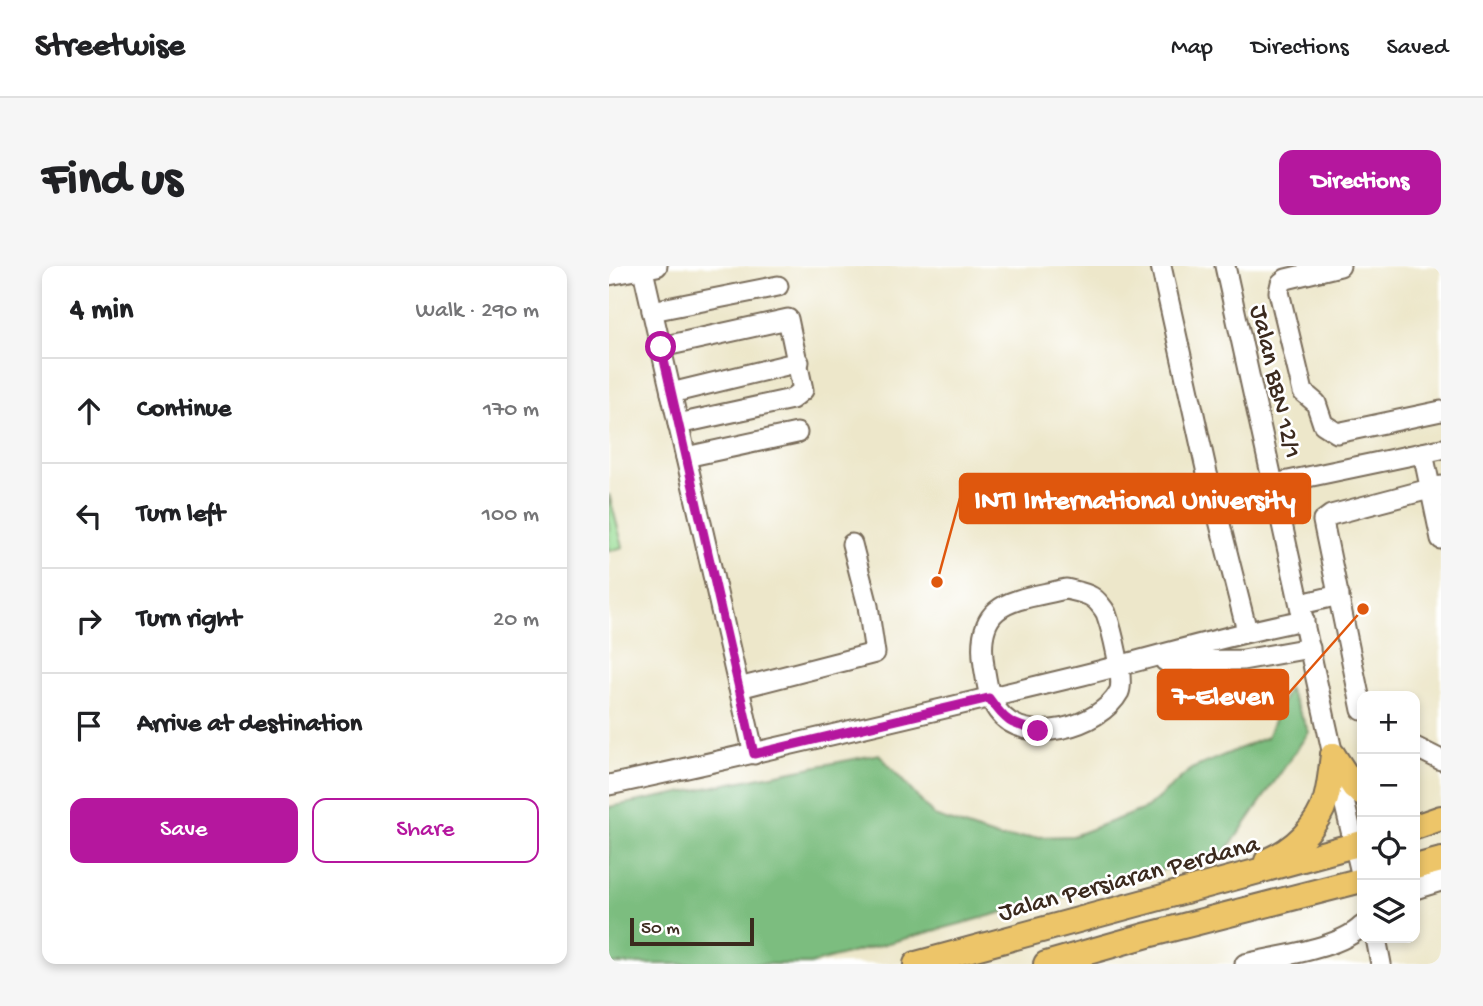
<!DOCTYPE html>
<meta charset="utf-8">
<style>
:root{--surface:#fff;--page:#f6f6f6;--text:#202124;--muted:#757577;--line:#e0e0e0;--accent:#b5179e}
body{margin:0;font-family:"Gochi Hand",sans-serif;background:var(--page);color:var(--text)}
.controls{position:absolute;right:21px;bottom:21px;display:grid;overflow:hidden;border-radius:14px;box-shadow:0 4px 10px #0003}
.controls button{width:63px;height:63px;display:grid;place-items:center;padding:0;border:0;border-bottom:2px solid var(--line);background:var(--surface);color:var(--text);font:35px sans-serif}
.scale{position:absolute;left:21px;bottom:18px;width:124px;box-sizing:border-box;padding-left:7px;border:4px solid #3b2a1e;border-top:0;font-size:19px;line-height:24px;white-space:nowrap;color:#3b2a1e;-webkit-text-stroke:5px #fff;paint-order:stroke}
.stop{position:absolute;width:21px;height:21px;margin:-16px;border:5px solid #b5179e;border-radius:50%;background:#fff}
.stop.end{background:#b5179e;border-color:#fff;box-shadow:0 2px 7px #0008}
.list{margin:0;padding:0;list-style:none}
h2{display:flex;justify-content:space-between;align-items:center;height:91px;margin:0;padding:0 28px;font-size:30px}
h2 small{font-size:23px;font-weight:400;color:var(--muted)}
.list li{display:grid;grid-template-columns:46px 1fr auto;gap:21px;align-items:center;box-sizing:border-box;height:105px;padding:0 28px;border-top:2px solid var(--line)}
.list b{display:block;font-size:26px;white-space:nowrap}
.list em{font-size:23px;font-style:normal;color:var(--muted)}
.actions{display:flex;gap:14px;padding:21px 28px}
.actions a{flex:1;padding:16px 0;border:2px solid var(--accent);border-radius:14px;text-align:center;font-size:24px;color:var(--accent)}
.actions .main{background:var(--accent);color:#fff}
.icon{flex:none;width:38px;height:38px;fill:none;stroke:currentColor;stroke-width:2;stroke-linecap:round;stroke-linejoin:round}
.map{position:relative;flex:none;width:832px;height:698px;overflow:hidden;border-radius:14px}
header{display:flex;align-items:center;gap:42px;box-sizing:border-box;height:98px;padding:0 35px;background:var(--surface);border-bottom:2px solid var(--line)}
header strong{font-size:33px}
nav{display:flex;gap:38px;margin-inline-start:auto;font-size:24px}
.intro{display:flex;align-items:center;justify-content:space-between;box-sizing:border-box;height:168px;padding:0 42px}
h1{margin:0;font-size:49px}
.button{padding:18px 32px;border-radius:14px;background:var(--accent);color:#fff;font-size:24px;font-weight:700}
main{display:flex;gap:42px;padding:0 42px}
aside{flex:1;background:var(--surface);border-radius:14px;box-shadow:0 4px 10px #0003}
.map>svg:first-child{display:block}
</style>
<header>
<strong>Streetwise</strong>
<nav><a>Map</a><a>Directions</a><a>Saved</a></nav>
</header>
<div class="intro"><h1>Find us</h1><a class="button">Directions</a></div>
<main>
<aside>
<h2>4 min<small>Walk · 290 m</small></h2>
<ul class="list">
<li><svg class="icon" aria-label="ahead" viewBox="0 0 24 24"><path d="M12 20V5M6 11l6-6 6 6"/></svg><div><b>Continue</b></div><em>170 m</em></li>
<li><svg class="icon" aria-label="left" viewBox="0 0 24 24"><path d="M17 20v-9H6M10 6l-5 5 5 5"/></svg><div><b>Turn left</b></div><em>100 m</em></li>
<li><svg class="icon" aria-label="right" viewBox="0 0 24 24"><path d="M7 20v-9h11M14 6l5 5-5 5"/></svg><div><b>Turn right</b></div><em>20 m</em></li>
<li><svg class="icon" aria-label="arrive" viewBox="0 0 24 24"><path d="M6 21V4h12l-3 4 3 4H6"/></svg><div><b>Arrive at destination</b></div></li>
</ul>
<div class="actions"><a class="main">Save</a><a>Share</a></div>
</aside>
<div class="map">
<svg width="832" height="698" viewBox="0 0 832 698">
<rect width="100%" height="100%" fill="#fff"/>
<filter id="ink" filterUnits="userSpaceOnUse"><feTurbulence type="fractalNoise" baseFrequency=".0143" numOctaves="2"/><feDisplacementMap in="SourceGraphic" scale="14" xChannelSelector="R" yChannelSelector="G"/><feConvolveMatrix kernelMatrix="1 2 1 2 8 2 1 2 1" color-interpolation-filters="sRGB"/></filter>
<filter id="wash" filterUnits="userSpaceOnUse"><feTurbulence type="fractalNoise" baseFrequency=".00686" numOctaves="4" result="noise"/><feDisplacementMap in="SourceGraphic" scale="28" xChannelSelector="R" yChannelSelector="G"/><feGaussianBlur stdDeviation="1.57" result="paint"/><feColorMatrix in="noise" values="0 0 0 0 0 0 0 0 0 0 0 0 0 0 0 0 0 1.4 0 .05"/><feComposite in="paint" operator="in"/></filter>
<g filter="url(#wash)">
<rect width="100%" height="100%" fill="#ede7ca"/>
<path fill="#9ade96" stroke="#6a845a" stroke-width="2" d="M0,228L14,281L0,285Z"/>
<path fill="#7bbd7f" stroke="#5b744e" stroke-width="2" d="M679,422L700,466L616,587L201,698H0V541L270,488L325,550L391,572L464,570L538,542L582,503L658,471Z"/>
</g>
<g filter="url(#ink)">
<g fill="none" stroke-linecap="round" stroke-linejoin="round">
<g stroke="#796c5a" stroke-width="23">
<g id="minor">
<path d="M33,0L145,488"/>
<path d="M552,0L598,207L638,365"/>
<path d="M616,0L724,489L753,611"/>
<path d="M731,0L677,13L672,17L670,26L694,126L707,137L714,158L728,167L832,145"/>
<path d="M0,9L48,0"/>
<path d="M43,45L169,20"/>
<path d="M52,81L179,53L194,124L183,133L69,158"/>
<path d="M62,127L190,96"/>
<path d="M814,187L832,273"/>
<path d="M77,191L188,167"/>
<path d="M665,218L832,183"/>
<path d="M457,323C465,325 477,327 483,331C488,334 495,343 497,347C502,361 516,414 510,426C491,461 416,482 389,445C379,431 378,417 375,400C365,333 406,335 457,323Z"/>
<path d="M692,338L730,329"/>
<path d="M556,395L634,394L701,382"/>
<path d="M130,422L266,387L259,340L243,278"/>
<path d="M753,444L714,255L722,249L832,220"/>
<path d="M806,481L832,494"/>
<path d="M0,519C159,485 317,447 474,409C548,391 620,368 695,354"/>
<path d="M806,623L832,615"/>
<path d="M767,672L772,698"/>
<path d="M636,698C668,690 730,683 753,660"/>
</g>
</g>
<g stroke="#796c5a" stroke-width="28">
<g id="major">
<path d="M724,489L745,521L753,527"/>
<path d="M806,561L832,552"/>
<path d="M658,595C684,584 709,561 717,533C721,519 722,503 724,489"/>
<path d="M806,601L832,594"/>
<path d="M307,698L753,577"/>
<path d="M437,698L539,669L753,614"/>
</g>
</g>
<use href="#minor" stroke="#fff" stroke-width="19"/>
<use href="#major" stroke="#edc569" stroke-width="24"/>
</g>
</g>
<g fill="none" stroke-linecap="round" stroke-linejoin="round" filter="url(#ink)">
<path stroke="#b5179e" stroke-width="9" d="M52,81L145,488L380,432C397,456 401,458 429,465"/>
</g>
<g text-anchor="middle" stroke-width="5" stroke-linejoin="round" paint-order="stroke">
<g font-size="26" fill="#3b2a1e" stroke="#fff">
<text transform="translate(669 115) rotate(77)" y="9">Jalan BBN 12/1</text>
<text transform="translate(519 610) rotate(-15)" y="9">Jalan Persiaran Perdana</text>
</g>
</g>
<path fill="none" stroke="#df570d" stroke-width="2.5" d="M328 316L351 232M754 343L679 428"/>
<g fill="#df570d" stroke="#fff" stroke-width="2.5">
<circle cx="328" cy="316" r="7"/>
<circle cx="754" cy="343" r="7"/>
</g>
<g fill="#df570d" stroke="#df570d" stroke-width="2.5">
<rect x="351" y="208" width="350" height="49" rx="7"/>
<rect x="549" y="404" width="130" height="49" rx="7"/>
</g>
<g font-size="28" text-anchor="middle" font-weight="bold" fill="#fff">
<text x="526" y="242">INTI International University</text>
<text x="614" y="438">7-Eleven</text>
</g>
</svg>
<div class="controls">
<button>+</button>
<button>−</button>
<button><svg class="icon" aria-label="locate" viewBox="0 0 24 24"><circle cx="12" cy="12" r="6"/><path d="M12 2v4M12 18v4M2 12h4M18 12h4"/></svg></button>
<button><svg class="icon" aria-label="layers" viewBox="0 0 24 24"><path d="M12 4l9 5-9 5-9-5zM3 14l9 5 9-5"/></svg></button>
</div>
<div class="scale">50 m</div>
<div class="stop" style="left:52px;top:81px"></div>
<div class="stop end" style="left:429px;top:465px"></div>
</div>
</main>
